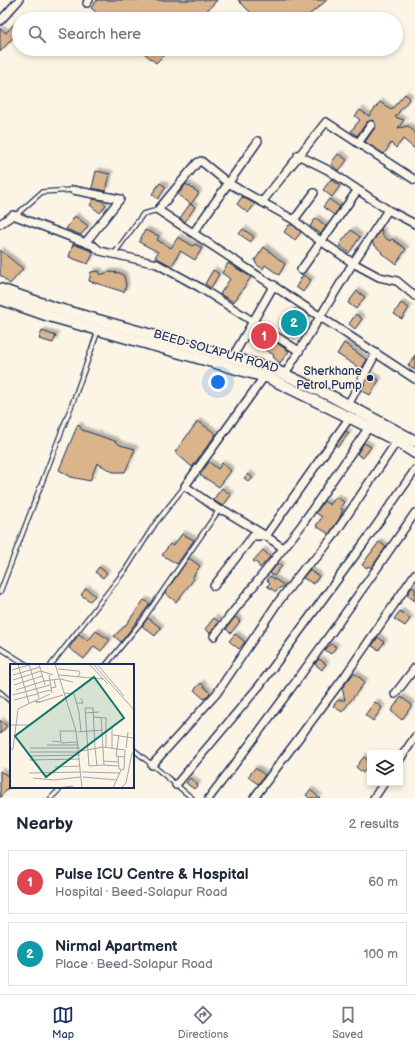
<!DOCTYPE html>
<meta charset="utf-8">
<style>
:root{--surface:#fff;--page:#f6f6f7;--text:#1f2937;--muted:#747a83;--line:#e0e1e3;--accent:#1b2f5e}
body{margin:0;font-family:"Balsamiq Sans",sans-serif;background:var(--page);color:var(--text)}
.controls{position:absolute;right:12px;bottom:12px;display:grid;overflow:hidden;border-radius:0px;box-shadow:0 2px 6px #0003}
.controls button{width:36px;height:36px;display:grid;place-items:center;padding:0;border:0;border-bottom:1px solid var(--line);background:var(--surface);color:var(--text);font:20px sans-serif}
.you{position:absolute;left:218px;top:382px;width:14px;height:14px;margin:-10px;border:3px solid #fff;border-radius:50%;background:#1a73e8;box-shadow:0 0 0 6px #1a73e833}
.badge{display:grid;place-items:center;width:26px;height:26px;border-radius:50%;background:var(--accent);color:#fff;font-size:13px;font-weight:700}
.pin{position:absolute;translate:-50% -50%;border:2px solid #fff;box-shadow:0 1px 4px #0006}
.list{margin:0;padding:0;list-style:none}
h2{display:flex;justify-content:space-between;align-items:center;height:52px;margin:0;padding:0 16px;font-size:17px}
h2 small{font-size:13px;font-weight:400;color:var(--muted)}
.list li{display:grid;grid-template-columns:26px 1fr auto;gap:12px;align-items:center;box-sizing:border-box;height:64px;margin:0 8px 8px;padding:0 8px;border:1px solid var(--line);border-radius:0px}
.list b{display:block;font-size:15px;white-space:nowrap}
.list p{margin:0;font-size:13px;white-space:nowrap;color:var(--muted)}
.list em{font-size:13px;font-style:normal;color:var(--muted)}
.icon{flex:none;width:22px;height:22px;fill:none;stroke:currentColor;stroke-width:2;stroke-linecap:round;stroke-linejoin:round}
.map{position:relative;flex:none;width:415px;height:798px;overflow:hidden}
.search{position:absolute;background:var(--surface);box-shadow:0 2px 6px #0003;left:12px;right:12px;top:12px;height:44px;display:flex;align-items:center;gap:10px;box-sizing:border-box;padding:0 14px;border-radius:22px;color:var(--muted);font-size:15px}
.sheet{height:196px;background:var(--surface)}
nav{display:flex;justify-content:space-around;align-items:center;box-sizing:border-box;height:56px;border-top:1px solid var(--line);background:var(--surface);font-size:11px;color:var(--muted)}
nav a{display:grid;justify-items:center;gap:2px}
nav .on{color:var(--accent)}
.map>svg:first-child{display:block}
</style>
<div class="map">
<svg width="415" height="798" viewBox="0 0 415 798">
<defs>
<filter id="shadow"><feDropShadow dx="3" dy="-3" stdDeviation="1" flood-color="#0004"/></filter>
</defs>
<rect width="100%" height="100%" fill="#fcf5e5"/>
<filter id="ink" filterUnits="userSpaceOnUse"><feTurbulence type="fractalNoise" baseFrequency=".025" numOctaves="2"/><feDisplacementMap in="SourceGraphic" scale="8" xChannelSelector="R" yChannelSelector="G"/><feConvolveMatrix kernelMatrix="1 2 1 2 8 2 1 2 1" color-interpolation-filters="sRGB"/></filter>
<g filter="url(#ink)">
<g fill="#dab48b" stroke="#1b2f5e" filter="url(#shadow)">
<path d="M97,0H217L199,19H104L91,8Z"/>
<path d="M238,0H327L304,19H257Z"/>
<path d="M13,25L19,31L0,52V28L6,33Z"/>
<path d="M139,49H170L156,63Z"/>
<path d="M405,94L410,98L395,117L404,120L398,128L408,126L415,132V149L403,139L396,148L391,143L384,154L365,142L376,126L375,123L372,120L367,122L357,136L351,131L360,120L355,116L360,110L369,116L380,102L391,110Z"/>
<path d="M338,154L347,160L339,171L332,165V162Z"/>
<path d="M96,171L110,174L106,191L92,188Z"/>
<path d="M331,179L340,186L332,197L323,190Z"/>
<path d="M160,183L166,187L158,199L152,194Z"/>
<path d="M186,184L199,193L191,204L178,195Z"/>
<path d="M242,197L255,204L248,213L237,204Z"/>
<path d="M94,199L100,200L106,205L100,213L90,205Z"/>
<path d="M329,199L340,207L334,215L323,207Z"/>
<path d="M190,204L195,207L185,222L180,218Z"/>
<path d="M75,216L88,226L81,235L66,229Z"/>
<path d="M316,218L326,226L321,234L310,226Z"/>
<path d="M289,225H293L301,232L295,240L284,232Z"/>
<path d="M243,229L254,237L251,242L239,234Z"/>
<path d="M381,229L383,236L390,241L392,239L406,249L396,264L381,253L382,252L372,243Z"/>
<path d="M145,230L159,236L157,240L171,248L178,237L193,246L195,244L202,248L195,260L180,251L172,266L155,257L158,252L139,242Z"/>
<path d="M351,230L360,237L349,253L339,245Z"/>
<path d="M73,244L94,252L88,264L69,257Z"/>
<path d="M264,247L285,264L279,275L265,265L263,269L256,264L255,260Z"/>
<path d="M0,250L23,269L10,284L0,275Z"/>
<path d="M228,263L251,277L234,302L220,294L230,279L222,273Z"/>
<path d="M213,270L219,274L211,288L205,284Z"/>
<path d="M99,271L100,275L109,272L120,273L124,276L126,286L124,292L89,281L91,272Z"/>
<path d="M303,275L311,280L303,292L296,287Z"/>
<path d="M357,291L365,297L356,309L348,303Z"/>
<path d="M401,303L409,308L402,319L394,314Z"/>
<path d="M294,309L308,318L295,338L280,329Z"/>
<path d="M356,314L362,319L355,329L349,324Z"/>
<path d="M255,329L289,351L280,363L273,357L274,355L248,340Z"/>
<path d="M42,331L56,336L53,343L39,339Z"/>
<path d="M344,343L367,360L361,369L337,354Z"/>
<path d="M415,355V370L408,366Z"/>
<path d="M370,375L379,380L370,395L361,390Z"/>
<path d="M198,421L216,434L192,467L175,452Z"/>
<path d="M78,424L82,430L115,441L120,445L135,449L125,472H113L97,463L90,481L71,477L59,470Z"/>
<path d="M346,431L349,433L338,447L336,445Z"/>
<path d="M364,443L371,447L363,458L357,454Z"/>
<path d="M209,462L218,469L222,463L231,471L219,487L200,475Z"/>
<path d="M248,474L253,478L249,482L244,478Z"/>
<path d="M222,488L231,495L223,506L213,500Z"/>
<path d="M336,497L344,502L340,508L343,510L339,519L329,534L316,526L322,517L316,513L324,501L330,505Z"/>
<path d="M182,534L194,540L177,564L162,555L170,544L173,546Z"/>
<path d="M379,542L386,547L371,568L368,566L367,568L362,565Z"/>
<path d="M263,550L270,557L260,568L257,563L253,561Z"/>
<path d="M189,558L200,566L192,578L194,579L176,602L165,593Z"/>
<path d="M278,563L282,566L274,576L270,573Z"/>
<path d="M99,567L107,573L103,578L95,572Z"/>
<path d="M309,570L319,576L314,584L303,578Z"/>
<path d="M270,576L285,586L279,588L276,592L267,586L270,583L267,580Z"/>
<path d="M412,587L415,589V601L407,595Z"/>
<path d="M86,588L95,596L90,601L81,595Z"/>
<path d="M144,600L150,604L121,642L114,636L125,626Z"/>
<path d="M400,611L410,619L405,626L394,619Z"/>
<path d="M235,617L240,621L231,633L226,629Z"/>
<path d="M148,618L161,628L155,636L142,626Z"/>
<path d="M214,618L219,622L210,633L205,629Z"/>
<path d="M96,631L110,640L101,651L94,646L84,659L69,648L79,634L88,641Z"/>
<path d="M235,634L245,642L239,649L229,641Z"/>
<path d="M378,637L384,642L379,650L372,646Z"/>
<path d="M331,644L336,647L331,654L325,650Z"/>
<path d="M319,659L326,664L322,670L315,664Z"/>
<path d="M354,673L365,682L342,712L333,706L338,700H345L342,688Z"/>
<path d="M201,683L210,693L204,699L194,690Z"/>
<path d="M401,697L412,705L402,720L391,711Z"/>
<path d="M375,702L382,708L373,721L365,715Z"/>
<path d="M0,720L7,726L0,734Z"/>
<path d="M364,757L368,760L366,762L369,765L363,773L356,767Z"/>
<path d="M255,768L265,775L258,784L248,777Z"/>
<path d="M0,771L11,778V783L0,798Z"/>
<path d="M190,778L198,785L194,789L186,783Z"/>
<path d="M310,790L320,798H309L306,795Z"/>
</g>
<g fill="none" stroke-linecap="round" stroke-linejoin="round">
<g stroke="#1b2f5e" stroke-width="6">
<g id="lane">
<path d="M15,216L42,192L73,190"/>
<path d="M114,254L143,214L158,210"/>
<path d="M0,592L74,399L98,331"/>
<path d="M0,648L27,665"/>
<path d="M51,665L126,569L155,524L185,486"/>
<path d="M106,665L142,621L219,510"/>
<path d="M0,692L10,701"/>
<path d="M133,749L192,798"/>
<path d="M51,798L62,787"/>
</g>
</g>
<g stroke="#1b2f5e" stroke-width="10">
<g id="street">
<path d="M87,3L89,0"/>
<path d="M0,21L19,0"/>
<path d="M358,143L371,125"/>
<path d="M298,155L328,170L388,210L415,224"/>
<path d="M73,190L120,199L86,242"/>
<path d="M262,202L326,122L415,180"/>
<path d="M294,220L314,193"/>
<path d="M0,224L13,215L94,246L100,251L157,264L199,287L299,351"/>
<path d="M194,232L258,141"/>
<path d="M301,270L357,191"/>
<path d="M415,296L397,281L379,277L353,263L312,235L294,220L228,183L201,161L197,163L158,210L415,379"/>
<path d="M232,358L274,285"/>
<path d="M285,374L353,263L388,210"/>
<path d="M348,405L376,353"/>
<path d="M283,548L266,536L350,417"/>
<path d="M214,586L253,536H266L225,511L219,510L185,486L264,377"/>
<path d="M214,636L301,526L369,427"/>
<path d="M395,694L415,668"/>
<path d="M400,759L415,737"/>
<path d="M152,765L217,693L276,605L306,566L317,557L332,538L397,441"/>
<path d="M176,785L260,685L364,543L415,470"/>
<path d="M209,798C280,705 349,610 415,513"/>
<path d="M254,798L345,676L415,574"/>
<path d="M374,798L384,783"/>
</g>
</g>
<g stroke="#1b2f5e" stroke-width="13">
<g id="secondary">
<path d="M0,289L52,307L273,369L333,397L415,441"/>
<path d="M0,299L49,316L269,378L395,440L415,453"/>
</g>
</g>
<use href="#lane" stroke="#fcf5e5" stroke-width="3.5"/>
<use href="#street" stroke="#fcf5e5" stroke-width="7"/>
<use href="#secondary" stroke="#fcf5e5" stroke-width="10"/>
</g>
</g>
<circle fill="#1b2f5e" stroke="#fcf5e5" stroke-width="1.5" cx="370" cy="378" r="4"/>
<g text-anchor="middle" stroke-width="3" stroke-linejoin="round" paint-order="stroke">
<g font-size="12" fill="#1b2f5e" stroke="#fcf5e5">
<text transform="translate(216 351) rotate(16)" y="4">BEED-SOLAPUR ROAD</text>
</g>
<g font-size="12" fill="#1b2f5e" stroke="#fcf5e5" text-anchor="end">
<text x="362" y="375">Sherkhane<tspan x="362" dy="14">Petrol Pump</tspan></text>
</g>
</g>
<g transform="translate(10 664)">
<rect width="124" height="124" fill="#fcf5e5"/>
<path fill="none" stroke="#a2a6af" stroke-width="1" d="M8,0L19,39M19,0L29,34M29,0L35,21M45,0L66,67L72,124M79,0L98,20M83,0L124,46M87,0L114,32M48,5L69,7L70,9L68,13M2,6L19,1M3,11L30,3M39,11L42,29M49,11L93,15M50,15L63,18M3,16L31,7L43,11M4,21L32,12M41,24L46,23L44,16M6,26L34,17L49,15M28,29L41,26M54,29L64,30L69,48L71,68M3,31L40,21M4,36L27,30M25,37L40,30M26,39L53,31M66,39H73L71,34M75,49L89,48M83,53L96,54V84M91,53L94,101L108,102M0,61H20M68,68L92,66M103,71L124,74M109,71L106,92L115,93M42,77L51,78L50,67H66M51,79L68,78M37,81H69M20,84H70M85,84L83,44H75L79,102L94,101M85,84L87,102M102,84V63M116,84L118,68M0,86L3,85L8,45L24,37L31,38M71,87L93,83L115,86L114,105L111,106L103,124M20,88H70M20,92L70,91M108,92L109,105H111M19,96L70,95M93,97L108,98M45,103L70,102M72,108L110,109M19,109L71,108M73,113L107,116M23,114L43,116L71,113M47,124L63,122M111,124L116,119L122,89H124"/>
<path fill="#0f766e" fill-opacity="0.15" stroke="#0f766e" stroke-width="2" d="M84,13L114,54L36,113L5,72Z"/>
<rect width="124" height="124" fill="none" stroke="#1b2f5e" stroke-width="2"/>
</g>
</svg>
<div class="controls">
<button><svg class="icon" aria-label="layers" viewBox="0 0 24 24"><path d="M12 4l9 5-9 5-9-5zM3 14l9 5 9-5"/></svg></button>
</div>
<div class="you"></div>
<div class="pin badge" style="left:264px;top:336px;background:#e0444e">1</div>
<div class="pin badge" style="left:294px;top:323px;background:#0f9aa8">2</div>
<div class="search"><svg class="icon" aria-label="search" viewBox="0 0 24 24"><circle cx="10" cy="10" r="6"/><path d="M15 15l6 6"/></svg>Search here</div>
</div>
<section class="sheet">
<h2>Nearby<small>2 results</small></h2>
<ul class="list">
<li><span class="badge" style="background:#e0444e">1</span><div><b>Pulse ICU Centre &amp; Hospital</b><p>Hospital · Beed-Solapur Road</p></div><em>60 m</em></li>
<li><span class="badge" style="background:#0f9aa8">2</span><div><b>Nirmal Apartment</b><p>Place · Beed-Solapur Road</p></div><em>100 m</em></li>
</ul>
</section>
<nav>
<a class="on"><svg class="icon" aria-label="map" viewBox="0 0 24 24"><path d="M3 6l6-2 6 2 6-2v14l-6 2-6-2-6 2zM9 4v14M15 6v14"/></svg>Map</a>
<a><svg class="icon" aria-label="directions" viewBox="0 0 24 24"><path d="M12 3l9 9-9 9-9-9zM9 14v-3h6M13 9l2 2-2 2"/></svg>Directions</a>
<a><svg class="icon" aria-label="saved" viewBox="0 0 24 24"><path d="M7 4h10v16l-5-4-5 4z"/></svg>Saved</a>
</nav>
